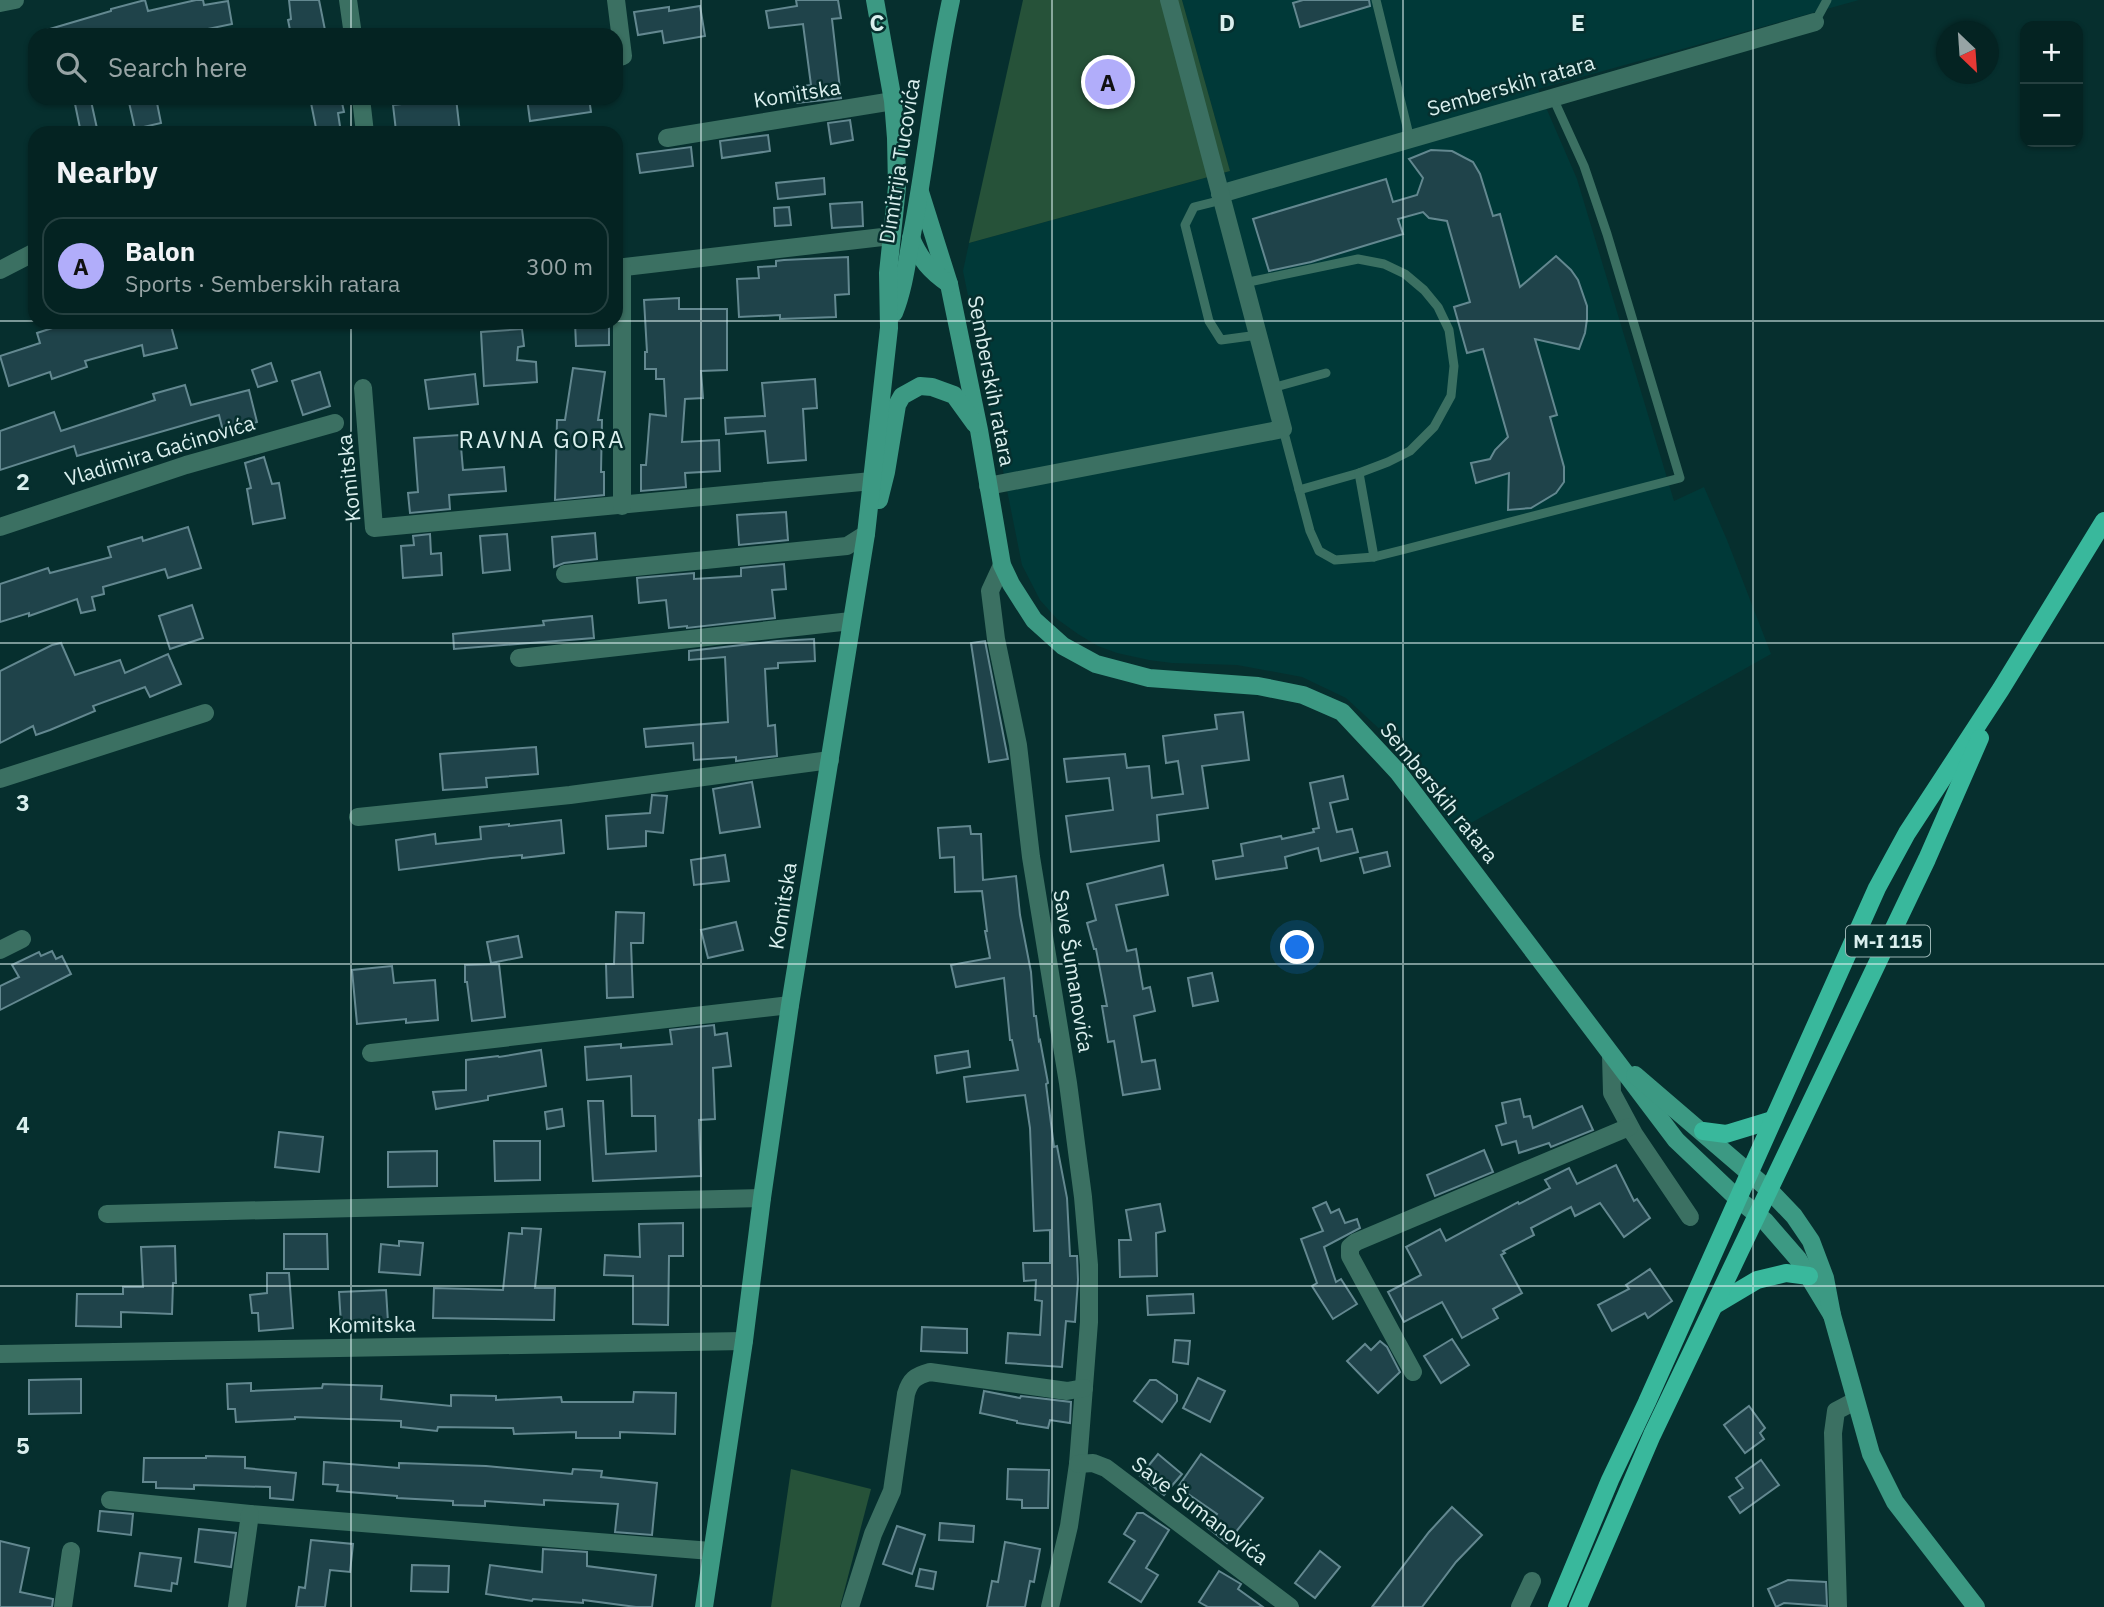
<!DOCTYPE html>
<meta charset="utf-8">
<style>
:root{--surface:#042322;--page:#122f2f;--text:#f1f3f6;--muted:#97a4a5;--line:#254040;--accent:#b1adfa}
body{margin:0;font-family:"IBM Plex Sans",sans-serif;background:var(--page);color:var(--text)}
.controls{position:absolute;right:21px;top:21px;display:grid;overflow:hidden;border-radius:14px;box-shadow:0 2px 5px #0004}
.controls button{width:63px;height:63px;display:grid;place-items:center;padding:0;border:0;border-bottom:2px solid var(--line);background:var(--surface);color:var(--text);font:35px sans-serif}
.compass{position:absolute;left:1936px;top:21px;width:63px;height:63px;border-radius:50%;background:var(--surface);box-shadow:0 2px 5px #0004;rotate:155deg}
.you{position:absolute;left:1298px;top:948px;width:24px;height:24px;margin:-18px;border:5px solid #fff;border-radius:50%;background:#1a73e8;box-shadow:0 0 0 10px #1a73e833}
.badge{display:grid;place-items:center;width:46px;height:46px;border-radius:50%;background:var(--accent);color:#111;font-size:23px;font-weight:700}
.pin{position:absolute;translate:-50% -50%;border:4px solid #fff;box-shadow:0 2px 7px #0006}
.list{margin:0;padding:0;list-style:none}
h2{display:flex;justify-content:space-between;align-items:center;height:91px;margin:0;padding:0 28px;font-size:30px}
h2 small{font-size:23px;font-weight:400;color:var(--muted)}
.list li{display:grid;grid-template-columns:46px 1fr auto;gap:21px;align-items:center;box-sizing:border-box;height:98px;margin:0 14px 14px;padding:0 14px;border:2px solid var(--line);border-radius:21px}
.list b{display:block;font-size:26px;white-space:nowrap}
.list p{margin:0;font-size:23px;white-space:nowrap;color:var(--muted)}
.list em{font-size:23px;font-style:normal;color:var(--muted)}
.icon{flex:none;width:38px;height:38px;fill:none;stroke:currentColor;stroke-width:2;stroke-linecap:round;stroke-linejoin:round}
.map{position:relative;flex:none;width:2104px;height:1607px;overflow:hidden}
.search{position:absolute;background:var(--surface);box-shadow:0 2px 5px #0004;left:28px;top:28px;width:595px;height:77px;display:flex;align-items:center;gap:18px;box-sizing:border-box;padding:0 24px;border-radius:21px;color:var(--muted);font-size:26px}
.panel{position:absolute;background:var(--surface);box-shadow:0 2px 5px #0004;left:28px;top:126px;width:595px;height:203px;border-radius:21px}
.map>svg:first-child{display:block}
</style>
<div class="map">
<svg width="2104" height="1607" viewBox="0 0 2104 1607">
<rect width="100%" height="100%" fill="#062f2e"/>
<path fill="#003938" d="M1182,0H1859L1538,89L1577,179L1674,501L1704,487L1727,540L1771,654L1455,832L1401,749L1346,698L1302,677L1237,665L1172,663L1149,660L1117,653L1098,646L1078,634L1057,619L1040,600L1022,565L963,271L969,243L1230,171Z"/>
<g fill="#265239">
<path d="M1023,0H1182L1230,171L969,243Z"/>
<path d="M791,1469L871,1489L840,1607H771Z"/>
</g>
<g fill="#1f434a" stroke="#638890" stroke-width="2">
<path d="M145,0L148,11L196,0H203L204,5L228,1L232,24L179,35H44L43,31L111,11V9Z"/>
<path d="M289,0H319L326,35H291L288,20L291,19Z"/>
<path d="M796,0H838L841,18L832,19L841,98L797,103L794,87L811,85L803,24L769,28L766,11L797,6Z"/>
<path d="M1303,0H1369L1370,6L1300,27L1293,3Z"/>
<path d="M700,6L705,36L664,43L662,31L638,35L634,12L669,7V11Z"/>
<path d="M128,98H156L161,123L135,129Z"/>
<path d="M310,98H341L344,112L338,113L341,133H317Z"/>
<path d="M436,98H456L460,133H436L435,127L396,131L393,105L436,100Z"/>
<path d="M527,98H589L591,112L530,121Z"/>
<path d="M91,101L98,133H81L75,104Z"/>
<path d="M850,120L853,140L831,144L828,123Z"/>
<path d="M768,135L770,151L722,158L720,141Z"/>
<path d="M691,147L693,166L640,173L637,154Z"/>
<path d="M1431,150L1452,151L1473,162L1480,174L1493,216L1500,214L1520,287L1556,256L1571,270L1578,280L1587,306V319L1585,333L1579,349L1535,339L1557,415L1550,417L1564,467V482L1556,493L1531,508L1508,510L1509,473L1476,483L1471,463L1490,459L1495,450L1508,437L1483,349L1467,353L1454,307L1470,302L1447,221L1429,218L1423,212L1398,219L1403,234L1311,262L1269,271L1253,219L1386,179L1393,202L1417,195L1423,178L1409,159Z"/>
<path d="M824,178L825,194L778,199L776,183Z"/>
<path d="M862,202L863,226L832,228L830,204Z"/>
<path d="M789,207L791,225L775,226L774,208Z"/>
<path d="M848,257L849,294L835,295L836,317L780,319V315L739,317L737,279L759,278L758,267L776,266V261L784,260Z"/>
<path d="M679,298V309H727V370L701,371L703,398L685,399L682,442L719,440L720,471L685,473L686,487L641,491V465H646L650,414L666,416L664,379H656V369H645V352H647L644,300Z"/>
<path d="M71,322H170L177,348L144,356L142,345L85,361L87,367L52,379L50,372L9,386L0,356L40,343L37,333Z"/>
<path d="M575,322H609V345L576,346Z"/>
<path d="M522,329L524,346L518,347L517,360L536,362L537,382L484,386L481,332Z"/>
<path d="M271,363L277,381L258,387L252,370Z"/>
<path d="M573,368L605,372L598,420H602L601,472H604V495L555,500L557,420H565Z"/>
<path d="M320,372L330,406L303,415L292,381Z"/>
<path d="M475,374L478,404L429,409L425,380Z"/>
<path d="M815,379L817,408L803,409L806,460L768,463L765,431L726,434L725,418L765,416L762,383Z"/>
<path d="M185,385L191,405L249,390L257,422L223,431L219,415L77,456L74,446L0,470V431L54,412L61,431L155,400L153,394Z"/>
<path d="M460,435L463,470L504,467L506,491L449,495L450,509L410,513L408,493L418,492L414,438Z"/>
<path d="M264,457L272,484L279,483L285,518L253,524L247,489L251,488L245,463Z"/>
<path d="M786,512L788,540L739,545L737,515Z"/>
<path d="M188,527L201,568L168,578L165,569L103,587L104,594L92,597L95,610L81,613L77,599L29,616V613L0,622V584L48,568L50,573L111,557L108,547L142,537L143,541Z"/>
<path d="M595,533L597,559L564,563L554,567L552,537Z"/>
<path d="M430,534L431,554L441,553L442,575L403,578L401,546L414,545L413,536Z"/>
<path d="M507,534L510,570L483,573L480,536Z"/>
<path d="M784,564L786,589L772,590L775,618L687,628V626L669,628L666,600L639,603L637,578L694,573V579L741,576V568Z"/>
<path d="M192,605L203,638L170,649L159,616Z"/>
<path d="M592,616L594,638L454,649L453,634L544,625L543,621Z"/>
<path d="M814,639L815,661L778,663V668L765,669L768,726L775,725L777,756L736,761V757L694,760L693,743L646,747L644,729L728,722L725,657L689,660V651L777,641Z"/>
<path d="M985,641L1008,759L989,762L971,643Z"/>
<path d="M61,643L75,675L120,660L125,673L168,654L181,684L150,697L145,687L93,706L95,711L50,730L36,735L33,726L0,743V671L52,645Z"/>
<path d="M1243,712L1249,760L1202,766L1208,808L1157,815L1159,841L1071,852L1066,816L1113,810L1109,778L1067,782L1064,759L1125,754L1127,768L1149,766L1152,798L1183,794L1178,761L1166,763L1163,736L1217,729L1215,715Z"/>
<path d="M536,747L538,774L486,778L487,787L443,790L440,754Z"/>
<path d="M1343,776L1348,799L1330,803L1337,832L1352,829L1358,852L1321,861L1318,848L1285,857L1287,868L1216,879L1213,861L1243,856L1241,844L1281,836L1282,839L1314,832L1313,829L1319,828L1310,783Z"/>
<path d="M752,782L760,827L720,833L713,789Z"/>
<path d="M652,795L667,796L663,833L646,831V846L608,849L606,816L650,813Z"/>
<path d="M561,820L564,853L522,858V855L491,858L399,870L396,840L435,834L436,844L481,839L480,827L509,824V826Z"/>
<path d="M970,826L971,834H981L983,880L1016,876L1020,915L1031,972L1034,1016H1036L1039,1041L1040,1040L1048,1083L1046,1084L1054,1147L1057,1146L1067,1198L1070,1256H1077L1078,1280L1075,1322L1066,1321L1062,1367L1006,1363L1008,1333L1040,1335L1042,1301L1035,1300L1036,1280L1024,1281L1023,1263H1050V1230L1034,1231L1030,1128L1025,1095L967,1102L964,1077L1018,1070L1012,1040H1010L1004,978L956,987L951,965L990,958L985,931H987L982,891L955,892L954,857L940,858L938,828Z"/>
<path d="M1387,852L1390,866L1364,873L1360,858Z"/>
<path d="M725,855L729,881L694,885L691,860Z"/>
<path d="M1163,865L1168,895L1116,905L1127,951L1136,949L1143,989L1150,987L1155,1011L1134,1016L1142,1062L1155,1060L1160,1089L1123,1095L1114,1041L1108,1042L1102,1006H1107L1096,949H1094L1087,923L1096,920L1087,884Z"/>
<path d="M616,912L644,913L643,943H631L633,997L607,998L606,964H614Z"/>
<path d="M736,922L743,950L708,958L701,930Z"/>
<path d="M518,936L522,957L491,963L487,942Z"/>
<path d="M52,951L56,959L62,956L71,974L0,1010V986L19,977L12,965L39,952L41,956Z"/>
<path d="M499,964L505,1017L472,1021L467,982H465V965Z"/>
<path d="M392,966L394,983L435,980L438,1020L406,1023V1019L357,1024L352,970Z"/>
<path d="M1212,973L1218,1001L1193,1006L1188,978Z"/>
<path d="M714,1025L715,1035L727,1033L731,1066L713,1068L715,1119L699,1120L701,1176L593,1181L588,1101H603L606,1154L656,1151L655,1116H632L631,1076L587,1080L585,1047L621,1044V1048L672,1044L670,1030Z"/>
<path d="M541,1050L546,1086L488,1096V1100L436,1109L433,1092L466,1090V1060L498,1056L499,1057Z"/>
<path d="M968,1051L970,1067L937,1073L935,1056Z"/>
<path d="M1520,1099L1524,1117L1530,1116L1533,1128L1582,1106L1593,1130L1551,1147L1549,1143L1519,1153L1516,1141L1502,1145L1496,1126L1506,1123L1502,1103Z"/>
<path d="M562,1109L564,1126L547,1129L545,1112Z"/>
<path d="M279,1132L323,1137L319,1172L275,1167Z"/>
<path d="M494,1141H540V1180L495,1181Z"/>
<path d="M1484,1150L1493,1172L1435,1196L1427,1175Z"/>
<path d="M437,1151V1186L388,1187V1152Z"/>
<path d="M1616,1165L1634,1201L1637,1199L1650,1218L1624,1237L1600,1203L1575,1216L1571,1207L1531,1228L1534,1235L1503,1251L1505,1253L1501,1255L1522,1293L1493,1309L1498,1318L1462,1338L1442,1302L1404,1322L1388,1292L1421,1275L1406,1247L1440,1229L1446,1241L1518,1202L1519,1204L1550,1188L1545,1180L1569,1168L1577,1184Z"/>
<path d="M1326,1202L1331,1213L1339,1209L1345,1223L1357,1219L1360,1228L1324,1247L1336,1282L1341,1279L1357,1304L1333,1319L1312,1286L1317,1283L1301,1239L1323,1231L1313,1208Z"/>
<path d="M1160,1204L1165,1231L1156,1233L1157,1276L1120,1277L1119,1240H1131L1126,1210Z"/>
<path d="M683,1223V1256H669L668,1325L633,1324V1276L604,1275L605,1255L640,1257L639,1224Z"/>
<path d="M522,1228L541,1229L535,1288H555L554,1320L433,1318L434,1288L503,1290L509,1233L522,1234Z"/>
<path d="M284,1234H327L328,1269H284Z"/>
<path d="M399,1241L423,1243L420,1275L379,1272L381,1244L399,1246Z"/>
<path d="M175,1246L176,1283H173L172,1314L121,1312V1327L76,1326L77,1294H123V1287H143L141,1247Z"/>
<path d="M1650,1269L1672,1301L1648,1318L1645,1313L1612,1331L1598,1305L1629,1289L1626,1285Z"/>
<path d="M267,1273H289L293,1328L259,1331L258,1313H252L250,1295L267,1293Z"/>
<path d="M386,1290L388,1322L341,1324L339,1292Z"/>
<path d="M1193,1294L1194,1313L1148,1315L1147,1296Z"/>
<path d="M922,1327L967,1329V1353L921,1351Z"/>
<path d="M1452,1339L1469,1365L1441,1383L1424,1356Z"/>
<path d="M1175,1340L1190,1341L1188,1364L1173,1362Z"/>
<path d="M1380,1341L1387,1347L1400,1372L1378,1393L1347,1361L1365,1344L1371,1350Z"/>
<path d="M1198,1378L1225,1391L1210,1422L1183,1408Z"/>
<path d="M81,1379V1413L29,1414V1380Z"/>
<path d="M1150,1380H1156L1177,1395V1401L1162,1422L1134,1401Z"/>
<path d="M251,1383V1391L322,1388L323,1384L382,1386L381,1399L451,1406V1395L496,1396V1400L561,1397L562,1402H633L634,1392L676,1393L675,1434L620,1432V1438H576V1432L514,1434L513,1428L438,1427L437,1431L401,1427V1421L295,1417V1419L236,1422L235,1409H228L227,1384Z"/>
<path d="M984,1391L1020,1398L1021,1396L1071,1402L1070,1423L1050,1420L1048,1428L1017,1423V1421L980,1413Z"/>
<path d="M1749,1406L1765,1428L1760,1433L1764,1439L1745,1453L1724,1425Z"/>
<path d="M1158,1454L1182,1474L1164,1495L1140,1476Z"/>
<path d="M1201,1454L1263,1498L1227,1543L1207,1527L1217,1514L1178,1487Z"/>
<path d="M206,1456L245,1457V1468L296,1473L293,1500L270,1498V1487L194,1485V1489L156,1488V1482H143L144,1458H206Z"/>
<path d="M1761,1460L1779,1485L1740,1513L1729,1497L1743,1488L1736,1478Z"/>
<path d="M324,1462L399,1468V1463L486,1466L572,1474L573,1469L602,1471L601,1477L657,1483L652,1535L615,1532L618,1504L544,1500V1505L485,1501V1506L453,1505V1501L397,1498V1496L337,1491L338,1485L323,1484Z"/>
<path d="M1008,1469L1049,1470L1048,1508H1022V1500L1007,1499Z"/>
<path d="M1452,1507L1482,1535L1456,1562L1422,1607H1372L1429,1532Z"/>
<path d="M100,1511L133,1514L131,1535L98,1531Z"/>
<path d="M1137,1513H1143L1169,1530L1146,1568L1158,1575L1141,1602L1109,1582L1135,1541L1124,1534Z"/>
<path d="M940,1523L974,1526L973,1542L939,1540Z"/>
<path d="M897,1526L925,1535L912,1574L883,1564Z"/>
<path d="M199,1529L236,1533L231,1567L195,1562Z"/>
<path d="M311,1540L353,1544L350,1572L330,1570L325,1607H296L299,1587L305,1588Z"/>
<path d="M0,1541L29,1548L20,1592L53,1599L52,1607H0Z"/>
<path d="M1005,1542L1040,1549L1034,1582L1030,1581L1025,1607H987L992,1581L998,1582Z"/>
<path d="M543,1549L587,1552V1566L656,1575L652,1607H636L583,1600V1603L533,1599L532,1601L486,1594L490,1565L542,1572Z"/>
<path d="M1320,1551L1340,1567L1315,1598L1295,1583Z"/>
<path d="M140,1553L181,1558L177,1584L172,1583L171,1591L135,1586Z"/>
<path d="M412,1565L449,1566L448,1592L411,1591Z"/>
<path d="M920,1569L936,1572L933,1589L916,1586Z"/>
<path d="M1219,1571L1241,1584L1238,1589L1263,1607H1208L1199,1602Z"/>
<path d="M1788,1580L1826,1582L1827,1606L1784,1603L1776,1607L1768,1589Z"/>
</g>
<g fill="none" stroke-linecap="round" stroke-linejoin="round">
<g stroke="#3b7062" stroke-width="9">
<path d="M1376,0L1410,139"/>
<path d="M1815,22L1827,0"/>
<path d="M1222,200L1194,207L1185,225L1209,321L1221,340L1258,335"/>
<path d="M1244,283L1358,259L1384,264L1405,274L1424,290L1438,307L1449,330L1454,366L1451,396L1434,427L1410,451L1388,462L1359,473L1299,490"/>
<path d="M1272,388L1326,373"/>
<path d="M1283,429L1310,531L1319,551L1335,560L1374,557L1402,550L1680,478L1607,234L1584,166L1553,98"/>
<path d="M1359,473L1374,557"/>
</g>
<g stroke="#3b7062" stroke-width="18">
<path d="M348,0L353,35"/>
<path d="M616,0L623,56L616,58"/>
<path d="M0,3L15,0"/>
<path d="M361,98L365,133"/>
<path d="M667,138L893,101"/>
<path d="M1220,194L1815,22"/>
<path d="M616,268L891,236"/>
<path d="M0,270L35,252"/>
<path d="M363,388L374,528L872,481"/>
<path d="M988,486L1283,429L1169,0"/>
<path d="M622,506V267"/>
<path d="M0,527L186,465L335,423"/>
<path d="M1002,565L990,591L996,639L1018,745L1031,857L1068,1083L1083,1197L1089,1265V1322L1078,1464L1069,1526L1050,1607"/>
<path d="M565,574L847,546L866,534"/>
<path d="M519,658L851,621"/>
<path d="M0,779L205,713"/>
<path d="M358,817L570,795L830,760"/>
<path d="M0,950L22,939"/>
<path d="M371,1053L790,1005"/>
<path d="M1611,1055L1612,1093L1634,1134L1690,1217"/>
<path d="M107,1214L762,1198"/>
<path d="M0,1354L744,1341"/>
<path d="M1413,1372L1350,1256V1247L1356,1242L1629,1127"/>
<path d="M1078,1464L1093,1463L1106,1468L1290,1607"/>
<path d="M110,1500L250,1514L711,1551"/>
<path d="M63,1607L71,1551"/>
<path d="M237,1607L250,1514"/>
<path d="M850,1607L873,1534L892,1491L906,1394C910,1380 915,1376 930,1372L1067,1391L1084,1388"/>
<path d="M1520,1607L1532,1581"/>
<path d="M1838,1607L1833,1433L1836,1411L1855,1401"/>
</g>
<g stroke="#3c9983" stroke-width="18">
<path d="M920,192L949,284L979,430L1002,565L1011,584L1034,620L1063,646L1096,664L1149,678L1258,686L1303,695L1342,712L1398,772L1676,1140L1738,1199L1765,1221L1798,1259L1832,1315"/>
<path d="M911,238C920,259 930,271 949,284"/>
<path d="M894,313C904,288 907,261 912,234C927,156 934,77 951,0"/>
<path d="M879,500L886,472L897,405L902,396L920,386L932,387L954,395L975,424"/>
<path d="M1635,1075L1769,1190L1794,1216L1811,1241L1825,1278L1832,1315L1871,1454L1895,1502L1976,1607"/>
<path d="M704,1607L744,1341L762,1198L790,1005L866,534L889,328L888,273L897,187L896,138L893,101L875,0"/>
</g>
<g stroke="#39b89c" stroke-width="18">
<path d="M1703,1131L1726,1134L1772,1120"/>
<path d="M1715,1305L1757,1280L1786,1273L1809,1276"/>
<path d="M1557,1607L1610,1480L1647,1402L1877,888L1907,833L2001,689L2104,521"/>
<path d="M1578,1607L1652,1435L1927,859L1980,738"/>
</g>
</g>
<path fill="none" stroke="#daefee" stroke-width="2" stroke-opacity="0.55" d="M351,0V35M701,0V1607M1052,0V1607M1403,0V1607M1753,0V1607M351,98V133M0,321H35M616,321H2104M351,322V1607M0,643H2104M0,964H2104M0,1286H2104"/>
<g text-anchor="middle" stroke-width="5" stroke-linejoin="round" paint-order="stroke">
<rect fill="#062f2e" stroke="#9ab5b4" stroke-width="2" x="1846" y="925.5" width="84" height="31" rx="5"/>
<g font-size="19" font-weight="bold" fill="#daefee">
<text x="1888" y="948">M-I 115</text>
</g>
<g font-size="21" fill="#daefee" stroke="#062f2e">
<text transform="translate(1511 86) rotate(-16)" y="7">Semberskih ratara</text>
<text transform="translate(797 94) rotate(-9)" y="7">Komitska</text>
<text transform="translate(900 161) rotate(-81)" y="7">Dimitrija Tucovića</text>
<text transform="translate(991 381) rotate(79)" y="7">Semberskih ratara</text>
<text transform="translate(160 451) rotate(-17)" y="7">Vladimira Gaćinovića</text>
<text transform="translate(349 478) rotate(-96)" y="7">Komitska</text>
<text transform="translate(1439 793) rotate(51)" y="7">Semberskih ratara</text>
<text transform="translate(783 906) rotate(-81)" y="7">Komitska</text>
<text transform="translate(1073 971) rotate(81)" y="7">Save Šumanovića</text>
<text transform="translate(372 1325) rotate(-1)" y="7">Komitska</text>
<text transform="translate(1200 1511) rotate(37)" y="7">Save Šumanovića</text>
</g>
<g font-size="24" letter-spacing="2" fill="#daefee" stroke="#062f2e">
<text x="542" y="448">RAVNA GORA</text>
</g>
</g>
<g font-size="23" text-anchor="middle" font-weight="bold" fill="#daefee" stroke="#062f2e" stroke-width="5" stroke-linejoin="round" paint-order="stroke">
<text x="877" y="31">C</text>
<text x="1227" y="31">D</text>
<text x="1578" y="31">E</text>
<text x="23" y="490">2</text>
<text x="23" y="811">3</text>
<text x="23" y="1133">4</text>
<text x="23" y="1454">5</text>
</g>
</svg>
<div class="controls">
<button>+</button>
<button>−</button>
</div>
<svg class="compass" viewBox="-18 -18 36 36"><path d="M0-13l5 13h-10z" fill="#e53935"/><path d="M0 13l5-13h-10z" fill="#97a4a5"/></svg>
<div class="you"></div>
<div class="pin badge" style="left:1108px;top:82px">A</div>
<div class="search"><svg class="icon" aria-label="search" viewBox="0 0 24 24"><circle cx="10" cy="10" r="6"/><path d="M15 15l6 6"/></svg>Search here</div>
<section class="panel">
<h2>Nearby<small></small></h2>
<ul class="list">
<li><span class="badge">A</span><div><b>Balon</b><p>Sports · Semberskih ratara</p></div><em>300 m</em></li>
</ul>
</section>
</div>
